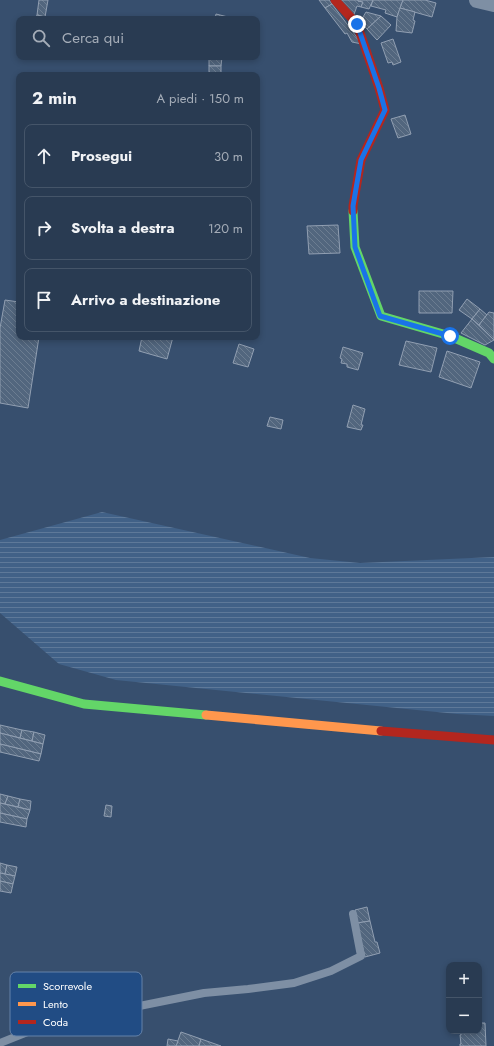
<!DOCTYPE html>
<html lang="it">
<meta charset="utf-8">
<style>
:root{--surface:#293b52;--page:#314259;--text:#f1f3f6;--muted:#a5adb8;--line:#455569}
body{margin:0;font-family:Jost,sans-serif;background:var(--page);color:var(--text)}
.controls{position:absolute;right:12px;bottom:12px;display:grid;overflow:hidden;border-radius:8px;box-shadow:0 2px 6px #0003}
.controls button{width:36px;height:36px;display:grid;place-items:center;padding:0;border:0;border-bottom:1px solid var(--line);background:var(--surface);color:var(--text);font:20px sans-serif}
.stop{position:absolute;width:12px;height:12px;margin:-9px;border:3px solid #1a73e8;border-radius:50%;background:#fff}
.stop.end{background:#1a73e8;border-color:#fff;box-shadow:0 1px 4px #0008}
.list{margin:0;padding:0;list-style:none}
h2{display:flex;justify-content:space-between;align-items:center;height:52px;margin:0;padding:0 16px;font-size:17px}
h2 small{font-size:13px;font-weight:400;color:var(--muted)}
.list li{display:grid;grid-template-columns:26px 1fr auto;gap:12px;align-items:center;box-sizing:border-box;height:64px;margin:0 8px 8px;padding:0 8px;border:1px solid var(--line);border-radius:8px}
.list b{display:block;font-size:15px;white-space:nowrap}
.list em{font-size:13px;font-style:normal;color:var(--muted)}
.icon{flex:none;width:22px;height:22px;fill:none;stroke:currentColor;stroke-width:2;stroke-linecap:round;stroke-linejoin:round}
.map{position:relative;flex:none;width:494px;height:1046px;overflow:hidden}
.search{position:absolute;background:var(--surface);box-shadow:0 2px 6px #0003;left:16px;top:16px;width:244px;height:44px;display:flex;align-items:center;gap:10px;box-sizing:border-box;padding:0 14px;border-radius:8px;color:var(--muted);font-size:15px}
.panel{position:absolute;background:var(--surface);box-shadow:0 2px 6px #0003;left:16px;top:72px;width:244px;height:268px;border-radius:8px}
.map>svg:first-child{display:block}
</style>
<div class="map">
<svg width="494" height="1046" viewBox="0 0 494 1046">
<defs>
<pattern id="water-rules" width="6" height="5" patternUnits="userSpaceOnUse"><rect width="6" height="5" fill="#416187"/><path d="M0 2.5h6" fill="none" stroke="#5e7999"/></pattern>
<pattern id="building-back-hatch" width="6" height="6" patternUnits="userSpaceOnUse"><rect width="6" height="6" fill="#52667e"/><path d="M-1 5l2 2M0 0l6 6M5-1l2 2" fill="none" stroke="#6c7d91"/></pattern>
</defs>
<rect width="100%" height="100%" fill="#374f6e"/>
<path fill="url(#water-rules)" d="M102,512L310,558L360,563L494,557V716L457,714L116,680L59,664L0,613V540Z"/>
<g fill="url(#building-back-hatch)" stroke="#919fb2">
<path d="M39,0H48L45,17L37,15Z"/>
<path d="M319,0H329L332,4L325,8Z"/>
<path d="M338,0H358V1L363,2L361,7L357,6L353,17Z"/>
<path d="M358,0H373L369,9L361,7L363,2L358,1Z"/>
<path d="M373,0H403L397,17L385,13L386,10L371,6Z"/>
<path d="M403,0H425L436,3L432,17L400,8Z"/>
<path d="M332,4L362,44L352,42L347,33L345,34L325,8Z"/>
<path d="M400,8L415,12L413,20L415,21L412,33L396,31L397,17Z"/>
<path d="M366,12L381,16L367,29L360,22Z"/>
<path d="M216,14L228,17L227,19H215Z"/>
<path d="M37,15L45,17H47L46,19H35Z"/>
<path d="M381,16L391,25L377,40L367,29Z"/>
<path d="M393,39L401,62L393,65L392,62L388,63L381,43Z"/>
<path d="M209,57H222L221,66H209Z"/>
<rect x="209" y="66" width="12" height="9"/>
<path d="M405,115L411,134L398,138L391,119Z"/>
<path d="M338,225L340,253L309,254L307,226Z"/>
<path d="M419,291H453L452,313H419Z"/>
<path d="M467,299L480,309L472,319L459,310Z"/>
<path d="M5,300L19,302V337H39L28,408L0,403V328Z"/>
<path d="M480,309L487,315L479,325L472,319Z"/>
<path d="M489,312L494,313V340L479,325Z"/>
<path d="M472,319L494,340L485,345L461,333Z"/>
<path d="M142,337H173L167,359L139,351Z"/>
<path d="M406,341L437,348L431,372L399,365Z"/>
<path d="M239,344L254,349L248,367L233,363Z"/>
<path d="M343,347L363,353L358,370L347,367V364L341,363L342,359L340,358Z"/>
<path d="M447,351L480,362L471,388L439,377Z"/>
<path d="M353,405L365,409L361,425H363L361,430L347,427Z"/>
<path d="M270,417L283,420L281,429L267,426Z"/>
<path d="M0,725L22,730L20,738L0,733Z"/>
<path d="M22,730L34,732L32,741L20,738Z"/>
<path d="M34,732L45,735L43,744L32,741Z"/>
<path d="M0,733L43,744L41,754L0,744Z"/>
<path d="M0,744L41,754L39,761L0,752Z"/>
<path d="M0,794L8,796L5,804L0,803Z"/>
<path d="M8,796L20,799L18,807L5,804Z"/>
<path d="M20,799L31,801L30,810L18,807Z"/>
<path d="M0,803L30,810L27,819L0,813Z"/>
<path d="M106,805L112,806L111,817L104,816Z"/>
<path d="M0,813L27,819L26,827L0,822Z"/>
<path d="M0,863L7,865L5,874L0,873Z"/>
<path d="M7,865L17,867L15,876L5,874Z"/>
<path d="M0,873L15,876L13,884L0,881Z"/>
<path d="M0,881L13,884L11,893L0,891Z"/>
<path d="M367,907L370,921L357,923L355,910Z"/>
<path d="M370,921L375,942H377L380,953L365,957L357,923Z"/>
<path d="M479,1023H485L486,1046H460V1044H461L460,1035H461V1031H479Z"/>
<path d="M181,1032L201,1039L199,1046H176Z"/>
<path d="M168,1039L178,1041L176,1046H167Z"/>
<path d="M201,1039L221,1046H199Z"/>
</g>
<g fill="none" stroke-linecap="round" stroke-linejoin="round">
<path stroke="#7e8fa4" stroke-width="8" d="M0,1043L45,1025L204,993L248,989L294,983L331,971L361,956L353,914"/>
<path stroke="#7e8fa4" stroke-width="16" d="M477,0L494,4"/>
<g stroke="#63d668" stroke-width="9">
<path d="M353,211L355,247L381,316L450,336L489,353L494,359"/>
<path d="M0,681L84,704L206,715"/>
</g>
<path stroke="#ff974d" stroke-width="9" d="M206,715L381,731"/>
<g stroke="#b3261e" stroke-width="9">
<path d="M335,0L357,24L379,88L385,110L361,160L353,206V211"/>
<path d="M381,731L494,740"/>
</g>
</g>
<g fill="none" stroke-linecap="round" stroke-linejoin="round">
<path stroke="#1a73e8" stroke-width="5" d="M357,24L379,88L385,110L361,160L353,206L355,247L380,316L450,336"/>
</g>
<rect x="10" y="972" width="132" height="64" rx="6" fill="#214c84" stroke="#6482a9" stroke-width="1"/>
<rect x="18" y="984" width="18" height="4" fill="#63d668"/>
<rect x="18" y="1002" width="18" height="4" fill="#ff974d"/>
<rect x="18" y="1020" width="18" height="4" fill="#b3261e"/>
<g font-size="11" fill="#fff">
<text x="43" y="990">Scorrevole</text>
<text x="43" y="1008">Lento</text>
<text x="43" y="1026">Coda</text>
</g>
</svg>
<div class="controls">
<button>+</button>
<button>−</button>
</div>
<div class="stop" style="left:450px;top:336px"></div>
<div class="stop end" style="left:357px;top:24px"></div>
<div class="search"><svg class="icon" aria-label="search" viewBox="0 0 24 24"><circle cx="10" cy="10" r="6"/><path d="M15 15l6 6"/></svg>Cerca qui</div>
<section class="panel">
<h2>2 min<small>A piedi · 150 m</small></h2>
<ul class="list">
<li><svg class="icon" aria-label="ahead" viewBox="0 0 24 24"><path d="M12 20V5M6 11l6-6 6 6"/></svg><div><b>Prosegui</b></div><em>30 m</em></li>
<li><svg class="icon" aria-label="right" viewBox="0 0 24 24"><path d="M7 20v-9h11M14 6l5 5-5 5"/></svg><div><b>Svolta a destra</b></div><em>120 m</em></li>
<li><svg class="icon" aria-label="arrive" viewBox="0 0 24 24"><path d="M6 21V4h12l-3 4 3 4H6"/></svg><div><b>Arrivo a destinazione</b></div></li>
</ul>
</section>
</div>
